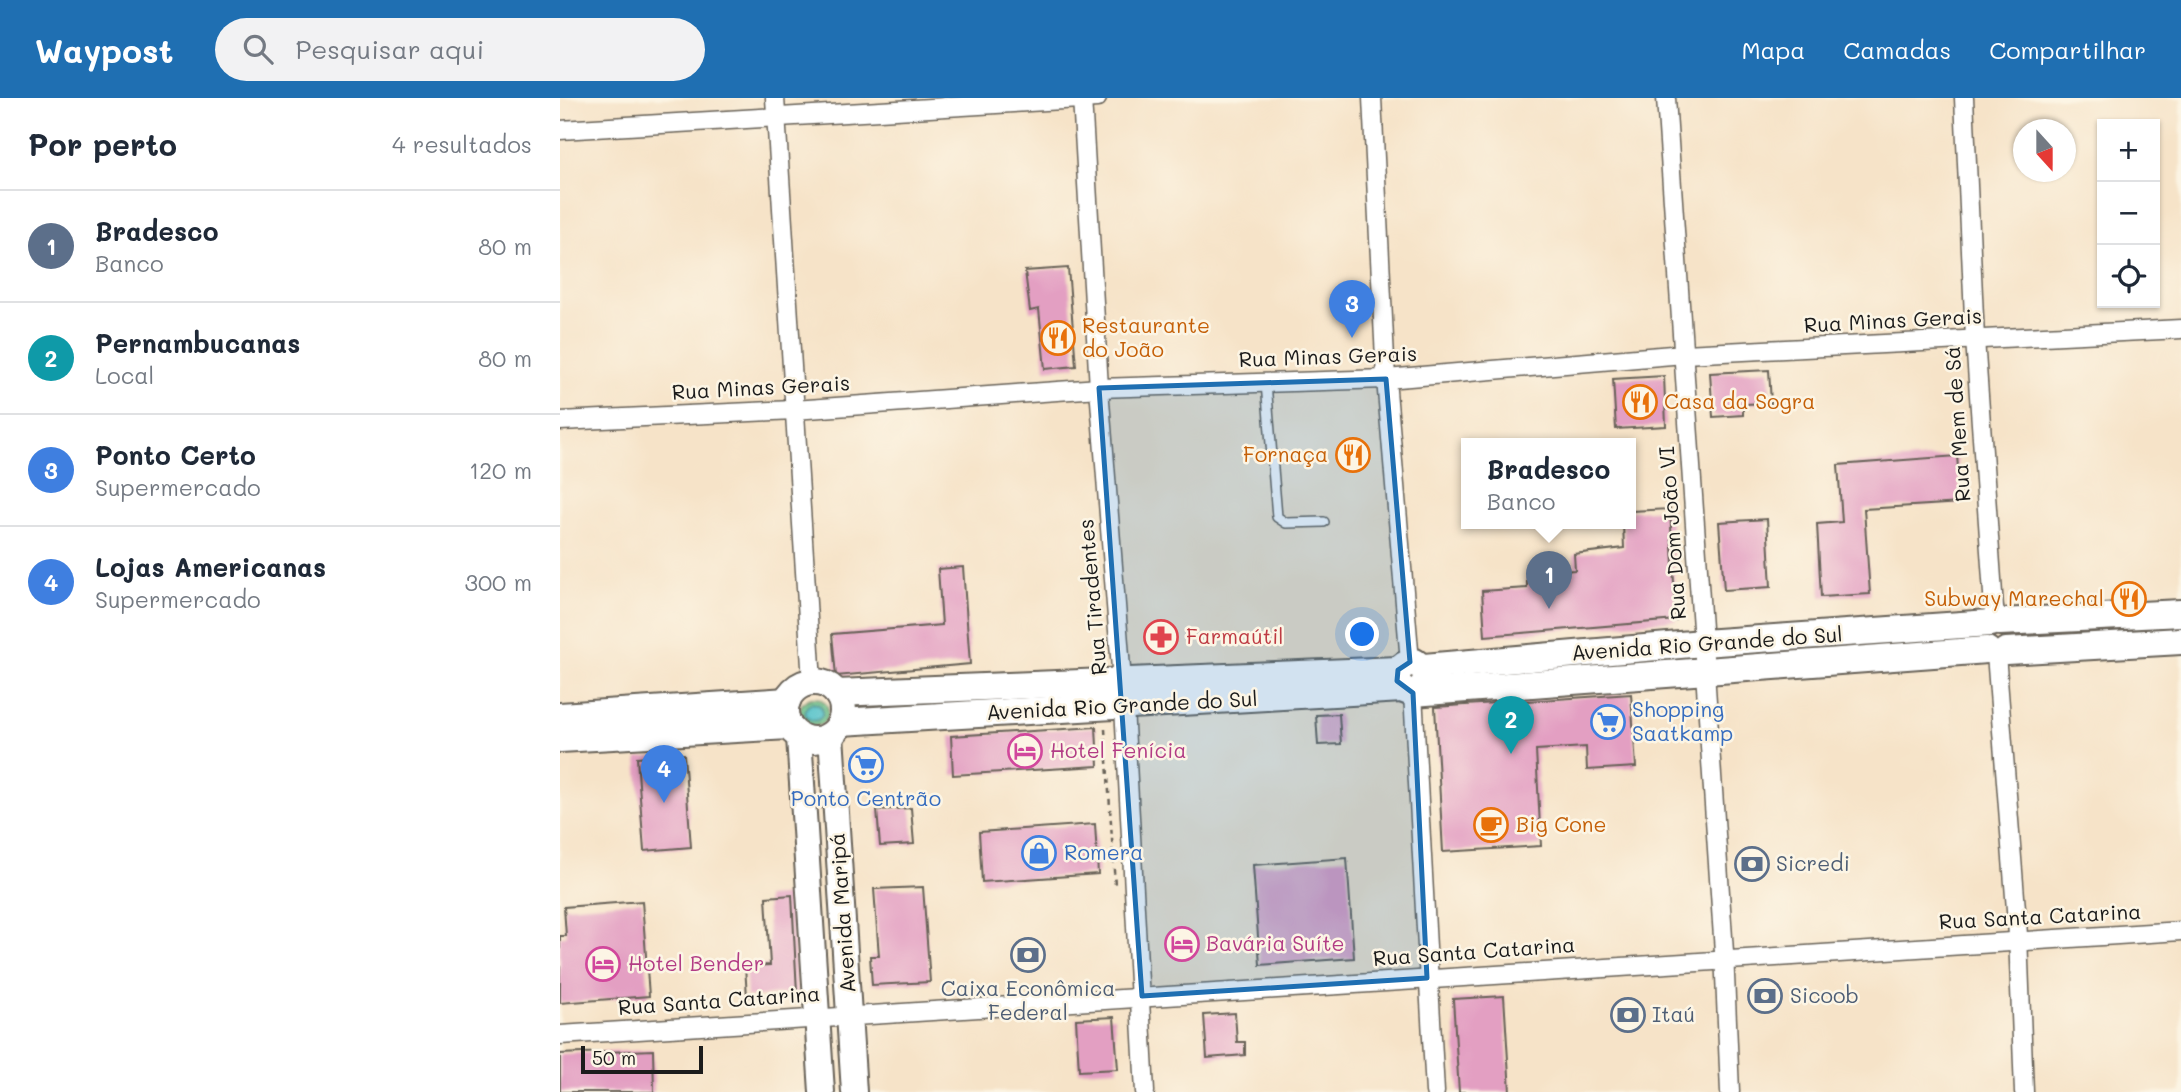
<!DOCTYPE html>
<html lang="pt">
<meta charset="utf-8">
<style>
:root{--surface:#fff;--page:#f2f2f3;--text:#1f2937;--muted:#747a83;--line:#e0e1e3;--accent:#1f6fb2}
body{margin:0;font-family:Mali,sans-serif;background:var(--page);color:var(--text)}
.controls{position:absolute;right:21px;top:21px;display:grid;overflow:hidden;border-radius:0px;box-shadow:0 2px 5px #0004}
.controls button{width:63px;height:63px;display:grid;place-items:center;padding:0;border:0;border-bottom:2px solid var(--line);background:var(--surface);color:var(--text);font:35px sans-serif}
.compass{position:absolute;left:1453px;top:21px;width:63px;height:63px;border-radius:50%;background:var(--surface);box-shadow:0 2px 5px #0004;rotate:159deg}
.scale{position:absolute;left:21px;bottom:18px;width:122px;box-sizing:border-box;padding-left:7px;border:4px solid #1c1c1c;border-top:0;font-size:19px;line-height:24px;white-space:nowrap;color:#1c1c1c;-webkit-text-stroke:5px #fcf5e5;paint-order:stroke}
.you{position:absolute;left:803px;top:537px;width:24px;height:24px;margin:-18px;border:5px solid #fff;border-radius:50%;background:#1a73e8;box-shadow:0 0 0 10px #1a73e833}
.badge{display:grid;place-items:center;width:46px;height:46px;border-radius:50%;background:var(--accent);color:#fff;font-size:23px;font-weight:700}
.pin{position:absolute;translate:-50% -58px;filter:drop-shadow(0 2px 4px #0008)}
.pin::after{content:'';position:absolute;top:37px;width:24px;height:21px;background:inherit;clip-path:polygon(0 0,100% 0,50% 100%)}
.popup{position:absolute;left:901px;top:340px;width:175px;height:91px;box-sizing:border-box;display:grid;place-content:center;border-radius:0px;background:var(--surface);filter:drop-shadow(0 2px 5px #0005);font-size:23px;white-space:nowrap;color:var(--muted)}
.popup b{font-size:26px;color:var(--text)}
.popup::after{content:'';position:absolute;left:50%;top:100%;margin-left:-14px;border:14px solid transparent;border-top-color:var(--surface)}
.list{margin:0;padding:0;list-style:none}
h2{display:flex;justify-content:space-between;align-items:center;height:91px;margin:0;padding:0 28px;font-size:30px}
h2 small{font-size:23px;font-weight:400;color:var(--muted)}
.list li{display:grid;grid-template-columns:46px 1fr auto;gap:21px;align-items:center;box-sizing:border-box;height:112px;padding:0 28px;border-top:2px solid var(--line)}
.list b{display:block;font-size:26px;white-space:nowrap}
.list p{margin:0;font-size:23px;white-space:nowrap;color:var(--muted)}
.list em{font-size:23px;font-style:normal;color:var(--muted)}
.icon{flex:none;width:38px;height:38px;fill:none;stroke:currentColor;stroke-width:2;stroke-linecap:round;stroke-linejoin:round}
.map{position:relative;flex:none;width:1621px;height:994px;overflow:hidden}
header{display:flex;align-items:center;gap:42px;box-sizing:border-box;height:98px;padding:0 35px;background:var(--accent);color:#fff}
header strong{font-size:33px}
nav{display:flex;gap:38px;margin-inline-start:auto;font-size:24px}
.search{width:490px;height:63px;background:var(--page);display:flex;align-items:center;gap:18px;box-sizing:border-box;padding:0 24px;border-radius:38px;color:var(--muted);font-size:26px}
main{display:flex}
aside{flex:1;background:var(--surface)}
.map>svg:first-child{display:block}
</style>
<header>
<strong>Waypost</strong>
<div class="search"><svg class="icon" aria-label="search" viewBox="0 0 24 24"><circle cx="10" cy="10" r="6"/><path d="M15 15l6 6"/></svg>Pesquisar aqui</div>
<nav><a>Mapa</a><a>Camadas</a><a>Compartilhar</a></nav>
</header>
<main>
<aside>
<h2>Por perto<small>4 resultados</small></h2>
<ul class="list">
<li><span class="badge" style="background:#5c6f8a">1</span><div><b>Bradesco</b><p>Banco</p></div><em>80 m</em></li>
<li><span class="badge" style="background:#0f9aa8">2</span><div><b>Pernambucanas</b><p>Local</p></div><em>80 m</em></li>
<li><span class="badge" style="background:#3f7fe0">3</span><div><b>Ponto Certo</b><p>Supermercado</p></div><em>120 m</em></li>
<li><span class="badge" style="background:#3f7fe0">4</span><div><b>Lojas Americanas</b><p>Supermercado</p></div><em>300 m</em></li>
</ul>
</aside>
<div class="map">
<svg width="1621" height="994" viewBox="0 0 1621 994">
<rect width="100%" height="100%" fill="#fcf5e5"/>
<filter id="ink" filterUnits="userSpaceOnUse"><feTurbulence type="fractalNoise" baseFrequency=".0143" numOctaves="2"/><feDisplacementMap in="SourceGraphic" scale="14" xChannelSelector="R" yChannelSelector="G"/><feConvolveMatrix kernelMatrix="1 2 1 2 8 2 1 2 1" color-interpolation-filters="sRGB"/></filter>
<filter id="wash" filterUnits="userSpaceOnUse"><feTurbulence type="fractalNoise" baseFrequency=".00686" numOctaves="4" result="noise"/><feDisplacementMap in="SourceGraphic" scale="28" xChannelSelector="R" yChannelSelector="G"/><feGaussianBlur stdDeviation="1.57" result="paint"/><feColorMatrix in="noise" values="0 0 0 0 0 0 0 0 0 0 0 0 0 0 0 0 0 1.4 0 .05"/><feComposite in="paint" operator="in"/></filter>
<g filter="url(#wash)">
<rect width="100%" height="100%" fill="#f6e3c8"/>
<circle fill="#7bd297" stroke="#4c775a" stroke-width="2" cx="254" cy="614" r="14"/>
<circle fill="#54c2ca" stroke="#386f73" stroke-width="2" cx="254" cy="614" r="9"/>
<g id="blocks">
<g fill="#e39fc2">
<path d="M508,170L516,268L485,271L479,211L470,213L465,173Z"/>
<path d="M1209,272L1211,305L1183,306V317L1153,319L1150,275Z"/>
<path d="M1104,278L1106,328L1056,331L1053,281Z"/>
<path d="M1397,358L1401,405L1304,411L1310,496L1261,499L1257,426L1282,424L1278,367Z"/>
<path d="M1110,411L1116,522L925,538L922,493L967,490V475L1015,472L1014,456L1064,450L1063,425H1071V413Z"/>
<path d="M1207,421L1211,489L1164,492L1159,424Z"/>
<path d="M403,469L410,566L276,578L272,536L382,527L378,471Z"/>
<path d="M1071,596L1076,669L1027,672L1026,649L976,652L981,748L883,754L875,609Z"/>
<path d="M779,616L781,646L758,647L756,617Z"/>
<path d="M536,629L538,668L393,677L391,638Z"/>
<path d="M124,656L131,749L84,753L77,660Z"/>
<path d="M351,710L354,746L320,748L317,712Z"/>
<path d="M535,726L538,776L422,784L419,734Z"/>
<path d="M787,760L794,860L700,867L693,767Z"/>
<path d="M363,789L370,884L312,887L310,858H319L314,791Z"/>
<path d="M232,797L237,895L187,899L185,868L210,867L206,799Z"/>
<path d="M82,803L89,898L0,905V838H6L4,809Z"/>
<path d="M944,898L950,994H899L893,901Z"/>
<path d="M675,915L677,944H685V957L647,960L644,917Z"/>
<path d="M554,919L558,971L519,973L516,921Z"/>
<path d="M93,952L94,994H0V956Z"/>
</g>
</g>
</g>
<g filter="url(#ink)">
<use href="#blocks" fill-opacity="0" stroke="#686258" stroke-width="2"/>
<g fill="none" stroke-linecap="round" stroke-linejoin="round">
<g stroke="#686258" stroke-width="12">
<path id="lane" d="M706,285L717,419L726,425L764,424"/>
</g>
<g stroke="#686258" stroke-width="21">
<g id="street">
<path d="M215,0L252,584"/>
<path d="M522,0L539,290L564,609L585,994"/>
<path d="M812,0L826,281L850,564"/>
<path d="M1106,0L1164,854L1170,994"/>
<path d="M1404,0L1415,241L1435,524"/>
<path d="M0,32L537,0"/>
<path d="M0,323L234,312L539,290L826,281L1124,256L1621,231"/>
<path d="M1436,556L1458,837L1464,994"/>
<path d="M853,595L875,994"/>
<path d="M0,937L1621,833"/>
</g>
</g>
<g stroke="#686258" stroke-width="28">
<g id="secondary">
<path d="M271,637L294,994"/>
<path d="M239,639L262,994"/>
</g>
</g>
<g stroke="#686258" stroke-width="30">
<g id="primary">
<path d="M1440,524L1621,515"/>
<path d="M1446,553L1621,543"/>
<path d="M864,569L1143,545L1430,525"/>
<circle cx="254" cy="613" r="29"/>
<path d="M860,592L867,581L866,573L855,564C833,565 830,591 853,595L1427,552"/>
<path d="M277,595L838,572"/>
<path d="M0,618L227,603"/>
<path d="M281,624L842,591"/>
<path d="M0,641L229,628"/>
</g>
</g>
<path stroke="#686258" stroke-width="2.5" stroke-dasharray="5 5" stroke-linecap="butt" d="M545,631L555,788"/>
<use href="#lane" stroke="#fff" stroke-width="9"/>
<use href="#street" stroke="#fff" stroke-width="18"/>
<use href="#secondary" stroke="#fff" stroke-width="24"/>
<use href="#primary" stroke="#fff" stroke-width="26"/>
</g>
</g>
<path fill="#1f6fb2" fill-opacity="0.2" stroke="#1f6fb2" stroke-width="5" stroke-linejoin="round" d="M826,281L850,564L838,572L837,583L853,595L867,880L582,898L539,290Z"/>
<defs>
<g id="restaurant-ring" transform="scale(1.75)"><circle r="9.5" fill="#fcf5e5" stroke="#e8710a" stroke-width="1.5"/><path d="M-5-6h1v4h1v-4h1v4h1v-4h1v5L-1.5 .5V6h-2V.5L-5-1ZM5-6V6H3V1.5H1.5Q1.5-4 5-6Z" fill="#e8710a"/></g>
<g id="pharmacy-ring" transform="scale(1.75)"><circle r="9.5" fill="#fcf5e5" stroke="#e0444e" stroke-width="1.5"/><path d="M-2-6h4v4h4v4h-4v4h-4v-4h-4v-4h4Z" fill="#e0444e"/></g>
<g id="supermarket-ring" transform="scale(1.75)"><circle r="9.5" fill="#fcf5e5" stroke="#3f7fe0" stroke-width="1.5"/><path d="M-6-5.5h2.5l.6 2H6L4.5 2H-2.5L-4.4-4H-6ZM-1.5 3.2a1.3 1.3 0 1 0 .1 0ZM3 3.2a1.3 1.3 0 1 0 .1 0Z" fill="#3f7fe0"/></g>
<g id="hotel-ring" transform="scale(1.75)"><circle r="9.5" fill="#fcf5e5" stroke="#d1479c" stroke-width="1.5"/><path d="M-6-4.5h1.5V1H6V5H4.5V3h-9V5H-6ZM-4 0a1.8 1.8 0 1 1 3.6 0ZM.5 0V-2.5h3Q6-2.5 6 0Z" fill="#d1479c"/></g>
<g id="cafe-ring" transform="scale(1.75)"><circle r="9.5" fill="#fcf5e5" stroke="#e8710a" stroke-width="1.5"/><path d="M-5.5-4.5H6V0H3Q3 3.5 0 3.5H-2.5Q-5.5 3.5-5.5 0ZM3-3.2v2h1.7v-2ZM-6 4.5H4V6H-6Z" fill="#e8710a"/></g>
<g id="shop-ring" transform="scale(1.75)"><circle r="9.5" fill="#fcf5e5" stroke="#3f7fe0" stroke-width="1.5"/><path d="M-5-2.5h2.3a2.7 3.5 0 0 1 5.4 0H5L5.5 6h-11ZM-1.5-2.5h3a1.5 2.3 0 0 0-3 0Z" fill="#3f7fe0"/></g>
<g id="bank-ring" transform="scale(1.75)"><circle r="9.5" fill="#fcf5e5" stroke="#5c6f8a" stroke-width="1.5"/><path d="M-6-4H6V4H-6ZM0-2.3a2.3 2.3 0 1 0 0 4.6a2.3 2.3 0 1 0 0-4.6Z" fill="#5c6f8a"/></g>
</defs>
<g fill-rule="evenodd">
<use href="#restaurant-ring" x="498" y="240"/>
<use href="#restaurant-ring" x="1080" y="304"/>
<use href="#restaurant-ring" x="793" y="357"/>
<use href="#restaurant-ring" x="1569" y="501"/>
<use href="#pharmacy-ring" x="601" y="539"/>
<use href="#supermarket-ring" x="1048" y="624"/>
<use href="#hotel-ring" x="465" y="653"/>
<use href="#supermarket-ring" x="306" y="667"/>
<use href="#cafe-ring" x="931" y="727"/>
<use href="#shop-ring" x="479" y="755"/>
<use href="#bank-ring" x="1192" y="766"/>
<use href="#hotel-ring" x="622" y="846"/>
<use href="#bank-ring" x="468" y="857"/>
<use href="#hotel-ring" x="43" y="866"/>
<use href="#bank-ring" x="1205" y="898"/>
<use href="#bank-ring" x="1068" y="917"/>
</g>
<g text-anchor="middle" stroke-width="5" stroke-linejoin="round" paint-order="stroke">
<g font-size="21" fill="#1c1c1c" stroke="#fcf5e5">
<text transform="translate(1333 223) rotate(-3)" y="7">Rua Minas Gerais</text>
<text transform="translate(768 259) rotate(-2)" y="7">Rua Minas Gerais</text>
<text transform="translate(201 290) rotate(-3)" y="7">Rua Minas Gerais</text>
<text transform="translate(1398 326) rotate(-94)" y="7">Rua Mem de Sá</text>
<text transform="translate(1113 435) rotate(-94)" y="7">Rua Dom João VI</text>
<text transform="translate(533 499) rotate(-95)" y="7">Rua Tiradentes</text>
<text transform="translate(1147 546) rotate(-4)" y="7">Avenida Rio Grande do Sul</text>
<text transform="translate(562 608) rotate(-3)" y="7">Avenida Rio Grande do Sul</text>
<text transform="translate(283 815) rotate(-94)" y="7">Avenida Maripá</text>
<text transform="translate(1480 819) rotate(-3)" y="7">Rua Santa Catarina</text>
<text transform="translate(914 854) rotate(-4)" y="7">Rua Santa Catarina</text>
<text transform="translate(159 903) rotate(-4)" y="7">Rua Santa Catarina</text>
</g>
<g font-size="21" fill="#c56008" stroke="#fcf5e5" text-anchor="start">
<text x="522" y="235">Restaurante<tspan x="522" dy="24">do João</tspan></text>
<text x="1104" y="311">Casa da Sogra</text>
<text x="768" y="364" text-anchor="end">Fornaça</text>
<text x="1544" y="508" text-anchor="end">Subway Marechal</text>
<text x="956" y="734">Big Cone</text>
</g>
<g font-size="21" fill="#be3a42" stroke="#fcf5e5" text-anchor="start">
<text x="626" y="546">Farmaútil</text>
</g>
<g font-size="21" fill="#366cbe" stroke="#fcf5e5" text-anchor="start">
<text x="1072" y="619">Shopping<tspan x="1072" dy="24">Saatkamp</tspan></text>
<text x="306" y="708" text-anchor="middle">Ponto Centrão</text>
<text x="504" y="762">Romera</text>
</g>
<g font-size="21" fill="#b23c85" stroke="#fcf5e5" text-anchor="start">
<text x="490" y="660">Hotel Fenícia</text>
<text x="646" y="853">Bavária Suíte</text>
<text x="68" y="873">Hotel Bender</text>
</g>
<g font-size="21" fill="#4e5e75" stroke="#fcf5e5" text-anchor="start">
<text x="1216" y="773">Sicredi</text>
<text x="468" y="898" text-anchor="middle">Caixa Econômica<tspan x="468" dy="24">Federal</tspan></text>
<text x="1230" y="905">Sicoob</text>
<text x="1092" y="924">Itaú</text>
</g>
</g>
</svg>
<div class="controls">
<button>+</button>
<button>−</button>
<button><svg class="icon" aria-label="locate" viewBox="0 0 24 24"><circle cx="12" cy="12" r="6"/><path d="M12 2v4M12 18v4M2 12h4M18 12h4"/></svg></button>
</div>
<svg class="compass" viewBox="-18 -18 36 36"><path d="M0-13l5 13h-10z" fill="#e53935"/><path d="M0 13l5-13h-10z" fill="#747a83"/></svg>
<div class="scale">50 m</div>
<div class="you"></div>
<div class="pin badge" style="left:989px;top:511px;background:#5c6f8a">1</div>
<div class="popup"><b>Bradesco</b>Banco</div>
<div class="pin badge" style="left:951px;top:656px;background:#0f9aa8">2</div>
<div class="pin badge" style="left:792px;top:240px;background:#3f7fe0">3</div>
<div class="pin badge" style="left:104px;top:705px;background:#3f7fe0">4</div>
</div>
</main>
